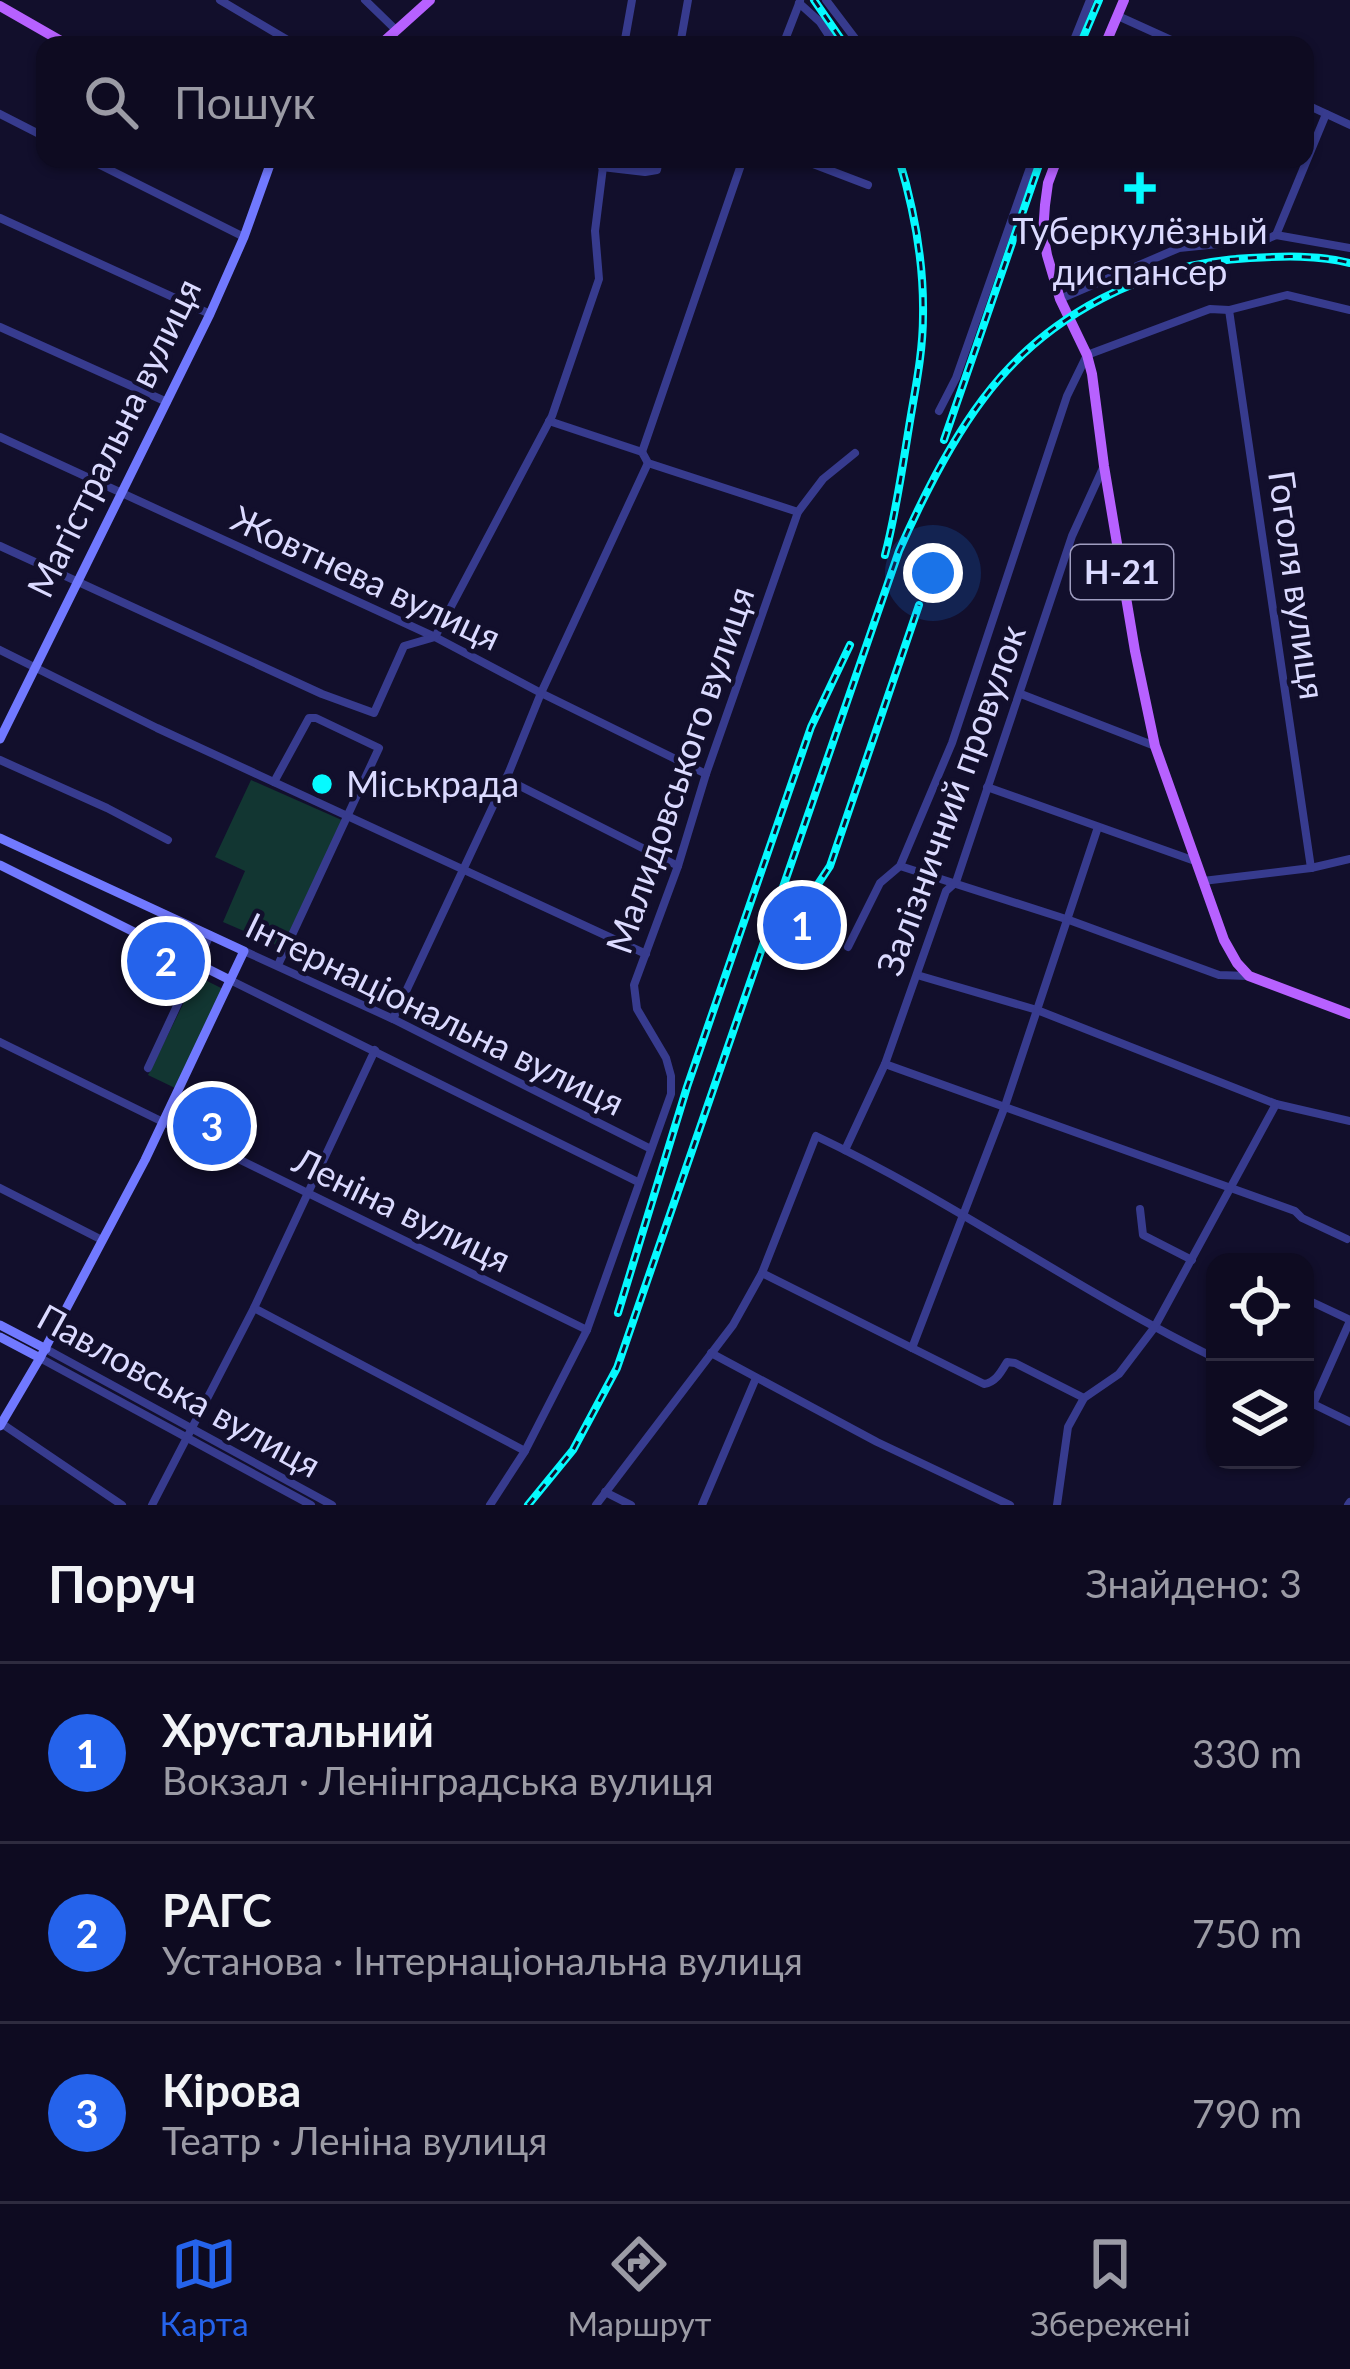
<!DOCTYPE html>
<html lang="uk">
<meta charset="utf-8">
<style>
:root{--surface:#0e0b21;--page:#1c192e;--text:#f1f3f6;--muted:#9b9ba5;--line:#2e2b3f;--accent:#2563eb}
body{margin:0;font-family:Lato,sans-serif;background:var(--page);color:var(--text)}
.controls{position:absolute;right:36px;bottom:36px;display:grid;overflow:hidden;border-radius:24px;box-shadow:0 3px 9px #0004}
.controls button{width:108px;height:108px;display:grid;place-items:center;padding:0;border:0;border-bottom:3px solid var(--line);background:var(--surface);color:var(--text);font:60px sans-serif}
.you{position:absolute;left:933px;top:573px;width:42px;height:42px;margin:-30px;border:9px solid #fff;border-radius:50%;background:#1a73e8;box-shadow:0 0 0 18px #1a73e833}
.badge{display:grid;place-items:center;width:78px;height:78px;border-radius:50%;background:var(--accent);color:#fff;font-size:39px;font-weight:700}
.pin{position:absolute;translate:-50% -50%;border:6px solid #fff;box-shadow:0 3px 12px #0006}
.list{margin:0;padding:0;list-style:none}
h2{display:flex;justify-content:space-between;align-items:center;height:156px;margin:0;padding:0 48px;font-size:51px}
h2 small{font-size:39px;font-weight:400;color:var(--muted)}
.list li{display:grid;grid-template-columns:78px 1fr auto;gap:36px;align-items:center;box-sizing:border-box;height:180px;padding:0 48px;border-top:3px solid var(--line)}
.list b{display:block;font-size:45px;white-space:nowrap}
.list p{margin:0;font-size:39px;white-space:nowrap;color:var(--muted)}
.list em{font-size:39px;font-style:normal;color:var(--muted)}
.icon{flex:none;width:66px;height:66px;fill:none;stroke:currentColor;stroke-width:2;stroke-linecap:round;stroke-linejoin:round}
.map{position:relative;flex:none;width:1350px;height:1505px;overflow:hidden}
.search{position:absolute;background:var(--surface);box-shadow:0 3px 9px #0004;left:36px;right:36px;top:36px;height:132px;display:flex;align-items:center;gap:30px;box-sizing:border-box;padding:0 42px;border-radius:24px;color:var(--muted);font-size:45px}
.sheet{height:696px;background:var(--surface)}
nav{display:flex;justify-content:space-around;align-items:center;box-sizing:border-box;height:168px;border-top:3px solid var(--line);background:var(--surface);font-size:33px;color:var(--muted)}
nav a{display:grid;justify-items:center;gap:6px}
nav .on{color:var(--accent)}
.map>svg:first-child{display:block}
</style>
<div class="map">
<svg width="1350" height="1505" viewBox="0 0 1350 1505">
<rect width="100%" height="100%" fill="#120f2c"/>
<g fill="#123632">
<path d="M251,780L344,821L283,948L223,922L245,871L215,857Z"/>
<path d="M197,976L223,989L175,1088L148,1075Z"/>
</g>
<g fill="none" stroke-linecap="round" stroke-linejoin="round">
<g stroke="#373b8e" stroke-width="8">
<path d="M220,0L296,45"/>
<path d="M365,0L396,30"/>
<path d="M826,0L860,45"/>
<path d="M799,3L820,22L835,45"/>
<path d="M1118,16L1182,45"/>
<path d="M624,45L632,0"/>
<path d="M680,45L688,0"/>
<path d="M783,45L800,1"/>
<path d="M1072,45L1090,0"/>
<path d="M1305,104L1350,125"/>
<path d="M0,114L45,137"/>
<path d="M88,159L244,237"/>
<path d="M800,159L868,185"/>
<path d="M602,167L645,172L657,170L659,159"/>
<path d="M0,218L210,314"/>
<path d="M1276,235L1326,114"/>
<path d="M1060,299L1179,248L1267,239L1276,235L1350,248"/>
<path d="M1229,310L1311,868"/>
<path d="M0,327L167,402"/>
<path d="M939,411L956,378L1033,159"/>
<path d="M549,421L642,452L648,463L798,512"/>
<path d="M0,437L435,637L541,693L706,774"/>
<path d="M642,452L743,159"/>
<path d="M0,546L322,694L374,713L404,646L435,637L552,416L599,279L595,231L604,159"/>
<path d="M0,650L157,728L646,954"/>
<path d="M1021,694L1155,746"/>
<path d="M0,760L107,808L168,840"/>
<path d="M506,779L678,866"/>
<path d="M274,782L309,718H316L379,748L278,965"/>
<path d="M987,787L1195,861"/>
<path d="M900,866L1069,920L1219,975L1248,976"/>
<path d="M1203,881L1311,868L1350,859"/>
<path d="M848,947L880,883L900,866L952,743L1067,396L1087,355L1210,309L1229,310L1287,295L1350,310"/>
<path d="M244,951L393,1019L651,1149"/>
<path d="M917,975L1037,1010L1276,1104L1350,1121"/>
<path d="M230,980L638,1182"/>
<path d="M393,1019L509,772L541,693L648,463"/>
<path d="M0,1042L587,1330"/>
<path d="M885,1064L1295,1211L1302,1218L1347,1239"/>
<path d="M148,1068L210,935"/>
<path d="M845,1150L885,1064L946,891L956,882L1072,536L1103,468"/>
<path d="M0,1188L102,1240"/>
<path d="M1140,1209L1143,1235L1192,1260"/>
<path d="M762,1273L984,1384C996,1382 1001,1372 1007,1362L1015,1363L1084,1398"/>
<path d="M1312,1302L1350,1320"/>
<path d="M254,1308L525,1451"/>
<path d="M912,1348L1005,1106L1098,827"/>
<path d="M46,1349L332,1505"/>
<path d="M711,1353L877,1442L1010,1505"/>
<path d="M40,1358L311,1505"/>
<path d="M1305,1400L1350,1422"/>
<path d="M1313,1404L1350,1321"/>
<path d="M1,1423L122,1505"/>
<path d="M605,1492L631,1505"/>
<path d="M152,1505L254,1308L375,1050"/>
<path d="M490,1505L525,1451L587,1330L671,1094V1076L666,1058L637,1009L634,985L678,866L706,774L798,512L823,479L855,453"/>
<path d="M596,1505L733,1325L762,1273L816,1136C953,1201 1078,1291 1215,1358"/>
<path d="M702,1505L756,1378"/>
<path d="M1057,1505L1068,1427L1084,1398L1119,1374L1154,1328L1276,1104"/>
<path d="M1348,1505L1350,1502"/>
</g>
<g stroke="#7179ff" stroke-width="9">
<path d="M0,739L210,314L244,237L272,159"/>
<path d="M0,838L244,951L145,1160L40,1358L0,1426"/>
<path d="M0,865L230,980"/>
<path d="M0,1325L46,1349"/>
<path d="M0,1337L40,1358"/>
</g>
<g stroke="#b761ff" stroke-width="10">
<path d="M0,6L68,45"/>
<path d="M380,45L430,0"/>
<path d="M1105,45L1124,0"/>
<path d="M1057,159L1048,183L1045,205L1043,233L1047,255L1060,299L1087,355L1092,374L1104,466L1135,651L1155,746L1224,940L1237,963L1249,976L1350,1014"/>
</g>
<g stroke="#06faff" stroke-width="8">
<g id="rail">
<path d="M814,0L845,45"/>
<path d="M1080,45L1099,0"/>
<path d="M944,440L1041,159"/>
<path d="M885,555C896,513 902,470 909,427C915,390 923,353 923,316C924,263 914,209 899,159"/>
<path d="M793,922L830,866L919,605"/>
<path d="M618,1313L687,1087L811,727L850,645"/>
<path d="M528,1505L573,1450L617,1368L899,551C922,499 949,444 983,399C1045,315 1147,263 1250,258C1283,256 1318,255 1350,263"/>
</g>
</g>
<use href="#rail" stroke="#120f2c" stroke-width="3" stroke-dasharray="9" stroke-linecap="butt"/>
</g>
<g fill="#06faff" stroke="#120f2c" stroke-width="4.5">
<path d="M1134 170h12v12h12v12h-12v12h-12v-12h-12v-12h12z"/>
<circle cx="322" cy="784" r="12"/>
</g>
<g text-anchor="middle" stroke-width="9" stroke-linejoin="round" paint-order="stroke">
<rect fill="#120f2c" stroke="#9f9dc0" stroke-width="3" x="1071" y="545" width="102" height="54" rx="9"/>
<g font-size="33" font-weight="bold" fill="#dbdaff">
<text x="1122" y="584">Н-21</text>
</g>
<g font-size="36" fill="#dbdaff" stroke="#120f2c">
<text x="1140" y="244">Туберкулёзный<tspan x="1140" dy="41">диспансер</tspan></text>
<text x="346" y="797" text-anchor="start">Міськрада</text>
</g>
<g font-size="36" fill="#dbdaff" stroke="#120f2c">
<text transform="translate(114 438) rotate(-64)" y="13">Магістральна вулиця</text>
<text transform="translate(366 578) rotate(25)" y="13">Жовтнева вулиця</text>
<text transform="translate(1297 585) rotate(82)" y="13">Гоголя вулиця</text>
<text transform="translate(680 770) rotate(-71)" y="13">Малидовського вулиця</text>
<text transform="translate(951 800) rotate(-70)" y="13">Залізничний провулок</text>
<text transform="translate(435 1014) rotate(26)" y="13">Інтернаціональна вулиця</text>
<text transform="translate(402 1210) rotate(26)" y="13">Леніна вулиця</text>
<text transform="translate(179 1391) rotate(29)" y="13">Павловська вулиця</text>
</g>
</g>
</svg>
<div class="controls">
<button><svg class="icon" aria-label="locate" viewBox="0 0 24 24"><circle cx="12" cy="12" r="6"/><path d="M12 2v4M12 18v4M2 12h4M18 12h4"/></svg></button>
<button><svg class="icon" aria-label="layers" viewBox="0 0 24 24"><path d="M12 4l9 5-9 5-9-5zM3 14l9 5 9-5"/></svg></button>
</div>
<div class="you"></div>
<div class="pin badge" style="left:802px;top:925px">1</div>
<div class="pin badge" style="left:166px;top:961px">2</div>
<div class="pin badge" style="left:212px;top:1126px">3</div>
<div class="search"><svg class="icon" aria-label="search" viewBox="0 0 24 24"><circle cx="10" cy="10" r="6"/><path d="M15 15l6 6"/></svg>Пошук</div>
</div>
<section class="sheet">
<h2>Поруч<small>Знайдено: 3</small></h2>
<ul class="list">
<li><span class="badge">1</span><div><b>Хрустальний</b><p>Вокзал · Ленінградська вулиця</p></div><em>330 m</em></li>
<li><span class="badge">2</span><div><b>РАГС</b><p>Установа · Інтернаціональна вулиця</p></div><em>750 m</em></li>
<li><span class="badge">3</span><div><b>Кірова</b><p>Театр · Леніна вулиця</p></div><em>790 m</em></li>
</ul>
</section>
<nav>
<a class="on"><svg class="icon" aria-label="map" viewBox="0 0 24 24"><path d="M3 6l6-2 6 2 6-2v14l-6 2-6-2-6 2zM9 4v14M15 6v14"/></svg>Карта</a>
<a><svg class="icon" aria-label="directions" viewBox="0 0 24 24"><path d="M12 3l9 9-9 9-9-9zM9 14v-3h6M13 9l2 2-2 2"/></svg>Маршрут</a>
<a><svg class="icon" aria-label="saved" viewBox="0 0 24 24"><path d="M7 4h10v16l-5-4-5 4z"/></svg>Збережені</a>
</nav>
